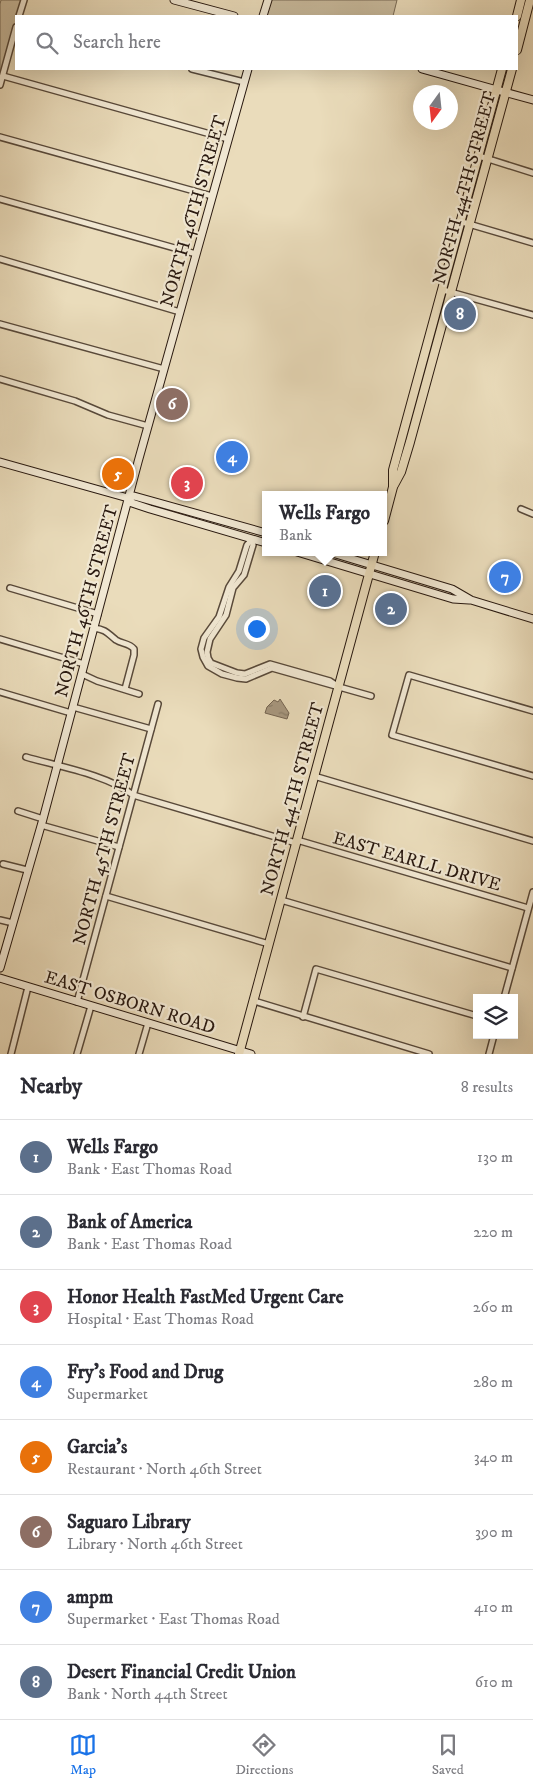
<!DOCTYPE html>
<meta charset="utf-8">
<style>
:root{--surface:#fff;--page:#f2f2f3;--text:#2b2b33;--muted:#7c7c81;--line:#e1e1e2;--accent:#1a73e8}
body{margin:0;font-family:"IM FELL DW Pica",serif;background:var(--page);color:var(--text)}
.controls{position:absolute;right:15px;bottom:15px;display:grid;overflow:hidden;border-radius:0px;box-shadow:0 5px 20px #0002}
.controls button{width:45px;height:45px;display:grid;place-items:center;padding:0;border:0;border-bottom:1px solid var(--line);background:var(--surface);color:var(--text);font:25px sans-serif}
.compass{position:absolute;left:413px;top:85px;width:45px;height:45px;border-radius:50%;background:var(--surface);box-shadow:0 5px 20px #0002;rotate:195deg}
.you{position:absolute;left:256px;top:628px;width:18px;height:18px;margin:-12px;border:4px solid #fff;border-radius:50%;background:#1a73e8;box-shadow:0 0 0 8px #1a73e833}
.badge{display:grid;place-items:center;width:32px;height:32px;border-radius:50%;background:var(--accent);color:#fff;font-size:16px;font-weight:700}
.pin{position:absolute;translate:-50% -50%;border:2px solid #fff;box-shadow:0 1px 5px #0006}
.popup{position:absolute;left:262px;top:491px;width:125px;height:65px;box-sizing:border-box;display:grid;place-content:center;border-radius:0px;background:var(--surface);filter:drop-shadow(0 1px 4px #0005);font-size:16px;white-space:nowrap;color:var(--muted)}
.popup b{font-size:19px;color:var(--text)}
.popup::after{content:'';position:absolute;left:50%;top:100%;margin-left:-10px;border:10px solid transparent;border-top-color:var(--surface)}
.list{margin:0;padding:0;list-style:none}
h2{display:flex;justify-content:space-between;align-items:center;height:65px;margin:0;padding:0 20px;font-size:21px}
h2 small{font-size:16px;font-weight:400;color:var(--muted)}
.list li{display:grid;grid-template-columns:32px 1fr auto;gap:15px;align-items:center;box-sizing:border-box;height:75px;padding:0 20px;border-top:1px solid var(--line)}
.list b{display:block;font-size:19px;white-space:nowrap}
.list p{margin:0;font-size:16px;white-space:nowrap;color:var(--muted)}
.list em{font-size:16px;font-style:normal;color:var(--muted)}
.icon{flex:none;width:28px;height:28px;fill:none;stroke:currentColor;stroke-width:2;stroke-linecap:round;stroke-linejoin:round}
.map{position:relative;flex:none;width:533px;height:1054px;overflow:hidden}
.search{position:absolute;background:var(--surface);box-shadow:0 5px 20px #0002;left:15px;right:15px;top:15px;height:55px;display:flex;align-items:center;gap:12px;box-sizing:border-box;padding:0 18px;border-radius:0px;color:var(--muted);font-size:19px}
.sheet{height:665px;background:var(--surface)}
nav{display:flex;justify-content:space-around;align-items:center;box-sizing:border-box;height:70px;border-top:1px solid var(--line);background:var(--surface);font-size:14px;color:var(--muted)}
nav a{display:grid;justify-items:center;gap:2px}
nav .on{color:var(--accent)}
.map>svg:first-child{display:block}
</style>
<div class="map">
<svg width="533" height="1054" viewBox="0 0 533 1054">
<defs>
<pattern id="water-ripples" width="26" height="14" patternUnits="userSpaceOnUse" patternTransform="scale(1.25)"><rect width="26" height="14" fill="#a89981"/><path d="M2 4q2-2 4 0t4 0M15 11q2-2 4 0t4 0" fill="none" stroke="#897c68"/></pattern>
</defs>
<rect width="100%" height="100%" fill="#eadcbb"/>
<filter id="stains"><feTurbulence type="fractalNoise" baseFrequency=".004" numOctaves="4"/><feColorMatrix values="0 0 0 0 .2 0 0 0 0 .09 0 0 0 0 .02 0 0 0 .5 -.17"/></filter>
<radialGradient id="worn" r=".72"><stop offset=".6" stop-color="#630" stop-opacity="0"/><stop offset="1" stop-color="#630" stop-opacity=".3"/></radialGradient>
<g fill="#c9bb9e" stroke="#786a56">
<path d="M1,0H22L0,78V4Z"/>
<path d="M271,0H397L393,16H266Z"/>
</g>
<path fill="url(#water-ripples)" stroke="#756553" d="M280,699L289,713L287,719L265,713L267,707L274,700L278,702Z"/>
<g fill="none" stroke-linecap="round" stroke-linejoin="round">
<g stroke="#58493a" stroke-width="8">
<g id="street">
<path d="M19,16L24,0"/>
<path d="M192,69L244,82"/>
<path d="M3,76L228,139"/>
<path d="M0,85L16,27"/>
<path d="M0,137L212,196"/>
<path d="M479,156L533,173"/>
<path d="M0,199L196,254"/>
<path d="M462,222L533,243"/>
<path d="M0,259L180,312"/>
<path d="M443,290L533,315"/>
<path d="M0,324L164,369"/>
<path d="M0,379L75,401L108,415L148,426"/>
<path d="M521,509L533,514"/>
<path d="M252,539L247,545L239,571L229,587L219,617L204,638L201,649L203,657L208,666L222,674L237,678L246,679L272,668L371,696"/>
<path d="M252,539L253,545L244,575L233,588L226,615L210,639L207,652L208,658L211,663L237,673L245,674L270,664L330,681L336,685"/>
<path d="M10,588L98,614"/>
<path d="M94,628C107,630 107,633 116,640C122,644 129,643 134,649V655L125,689"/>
<path d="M0,639L84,664"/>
<path d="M82,674L97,681L139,694"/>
<path d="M0,692L71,713"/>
<path d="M73,707L151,729"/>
<path d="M533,711L409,675L392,735L533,776"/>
<path d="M26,757C57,766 108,775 133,795L296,843"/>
<path d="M314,776L533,841"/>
<path d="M18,811L43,819"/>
<path d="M41,825L119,847"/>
<path d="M297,840L528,908"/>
<path d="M3,864L27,870"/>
<path d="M106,896L269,944"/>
<path d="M281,900L512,968"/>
<path d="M0,920L13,923"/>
<path d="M504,998L533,892"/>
<path d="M254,1001L429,1054"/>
<path d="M77,1002L158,704"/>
<path d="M303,1017L316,969L477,1016"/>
<path d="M11,1054L28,987"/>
<path d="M77,1054L91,1006"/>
<path d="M139,1054L148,1023"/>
<path d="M489,1054L494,1035"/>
</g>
</g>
<g stroke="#28180f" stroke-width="9">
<g id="secondary">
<path d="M174,0L234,16"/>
<path d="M263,16L268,0"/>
<path d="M422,69L533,100"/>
<path d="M0,462L128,498L134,496L266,533"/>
<path d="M128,498L132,503L150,509L266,543"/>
<path d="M297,552L453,599L469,600"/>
<path d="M329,552L452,589L471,600L533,619"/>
<path d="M0,968L43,819L138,462L248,69"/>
<path d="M0,978L251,1054"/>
</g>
</g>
<g stroke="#28180f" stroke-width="10">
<g id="primary">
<path d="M517,16L521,0"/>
<path d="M517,50L530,0"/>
<path d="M394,485L401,472L410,442L512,69"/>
<path d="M384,521L393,487V470L502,69"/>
<path d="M239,1054L375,552"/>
</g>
</g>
<use href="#street" stroke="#f1e8d3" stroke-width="5"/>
<use href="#secondary" stroke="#f1e8d3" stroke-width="7"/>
<use href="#primary" stroke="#eadcbb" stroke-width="8"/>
</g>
<g text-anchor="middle" stroke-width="4.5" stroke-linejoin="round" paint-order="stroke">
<g font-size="18" fill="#28180f" stroke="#f1e8d3">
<text transform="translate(464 188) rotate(-75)" y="6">NORTH 44TH STREET</text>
<text transform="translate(193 211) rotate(-74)" y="6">NORTH 46TH STREET</text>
<text transform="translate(86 601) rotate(-75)" y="6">NORTH 46TH STREET</text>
<text transform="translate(292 799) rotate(-75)" y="6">NORTH 44TH STREET</text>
<text transform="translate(104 849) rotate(-75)" y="6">NORTH 45TH STREET</text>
<text transform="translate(417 861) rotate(16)" y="6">EAST EARLL DRIVE</text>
<text transform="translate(130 1002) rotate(17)" y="6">EAST OSBORN ROAD</text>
</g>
</g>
<rect width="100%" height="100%" filter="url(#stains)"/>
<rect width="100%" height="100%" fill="url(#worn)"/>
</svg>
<div class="controls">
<button><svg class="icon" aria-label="layers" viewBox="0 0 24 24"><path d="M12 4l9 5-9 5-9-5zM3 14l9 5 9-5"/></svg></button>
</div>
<svg class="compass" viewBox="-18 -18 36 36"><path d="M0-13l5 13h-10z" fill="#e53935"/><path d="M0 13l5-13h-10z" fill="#7c7c81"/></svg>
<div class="you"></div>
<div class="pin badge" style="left:325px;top:591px;background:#5c6f8a">1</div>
<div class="popup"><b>Wells Fargo</b>Bank</div>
<div class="pin badge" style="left:391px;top:609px;background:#5c6f8a">2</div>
<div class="pin badge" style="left:187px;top:483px;background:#e0444e">3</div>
<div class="pin badge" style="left:232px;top:457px;background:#3f7fe0">4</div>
<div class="pin badge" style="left:118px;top:474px;background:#e8710a">5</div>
<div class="pin badge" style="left:172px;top:404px;background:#8d6e63">6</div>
<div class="pin badge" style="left:505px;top:577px;background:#3f7fe0">7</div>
<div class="pin badge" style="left:460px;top:314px;background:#5c6f8a">8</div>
<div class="search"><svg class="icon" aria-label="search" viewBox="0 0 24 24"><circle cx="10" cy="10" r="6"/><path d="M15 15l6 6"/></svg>Search here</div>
</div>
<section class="sheet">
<h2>Nearby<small>8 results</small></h2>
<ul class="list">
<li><span class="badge" style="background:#5c6f8a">1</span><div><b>Wells Fargo</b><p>Bank · East Thomas Road</p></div><em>130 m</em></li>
<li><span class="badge" style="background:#5c6f8a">2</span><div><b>Bank of America</b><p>Bank · East Thomas Road</p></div><em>220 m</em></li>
<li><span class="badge" style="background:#e0444e">3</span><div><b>Honor Health FastMed Urgent Care</b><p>Hospital · East Thomas Road</p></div><em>260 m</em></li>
<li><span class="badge" style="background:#3f7fe0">4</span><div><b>Fry's Food and Drug</b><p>Supermarket</p></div><em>280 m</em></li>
<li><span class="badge" style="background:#e8710a">5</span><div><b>Garcia's</b><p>Restaurant · North 46th Street</p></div><em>340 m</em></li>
<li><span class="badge" style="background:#8d6e63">6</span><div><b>Saguaro Library</b><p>Library · North 46th Street</p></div><em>390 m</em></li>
<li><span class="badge" style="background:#3f7fe0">7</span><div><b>ampm</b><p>Supermarket · East Thomas Road</p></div><em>410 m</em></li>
<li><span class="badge" style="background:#5c6f8a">8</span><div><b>Desert Financial Credit Union</b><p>Bank · North 44th Street</p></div><em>610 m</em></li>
</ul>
</section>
<nav>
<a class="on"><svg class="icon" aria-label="map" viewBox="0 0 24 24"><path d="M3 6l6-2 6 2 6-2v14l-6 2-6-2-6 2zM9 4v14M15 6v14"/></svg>Map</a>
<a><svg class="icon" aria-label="directions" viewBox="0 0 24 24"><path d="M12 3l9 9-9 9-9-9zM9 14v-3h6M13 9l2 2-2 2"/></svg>Directions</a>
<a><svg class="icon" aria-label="saved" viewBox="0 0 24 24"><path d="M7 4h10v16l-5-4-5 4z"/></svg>Saved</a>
</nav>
